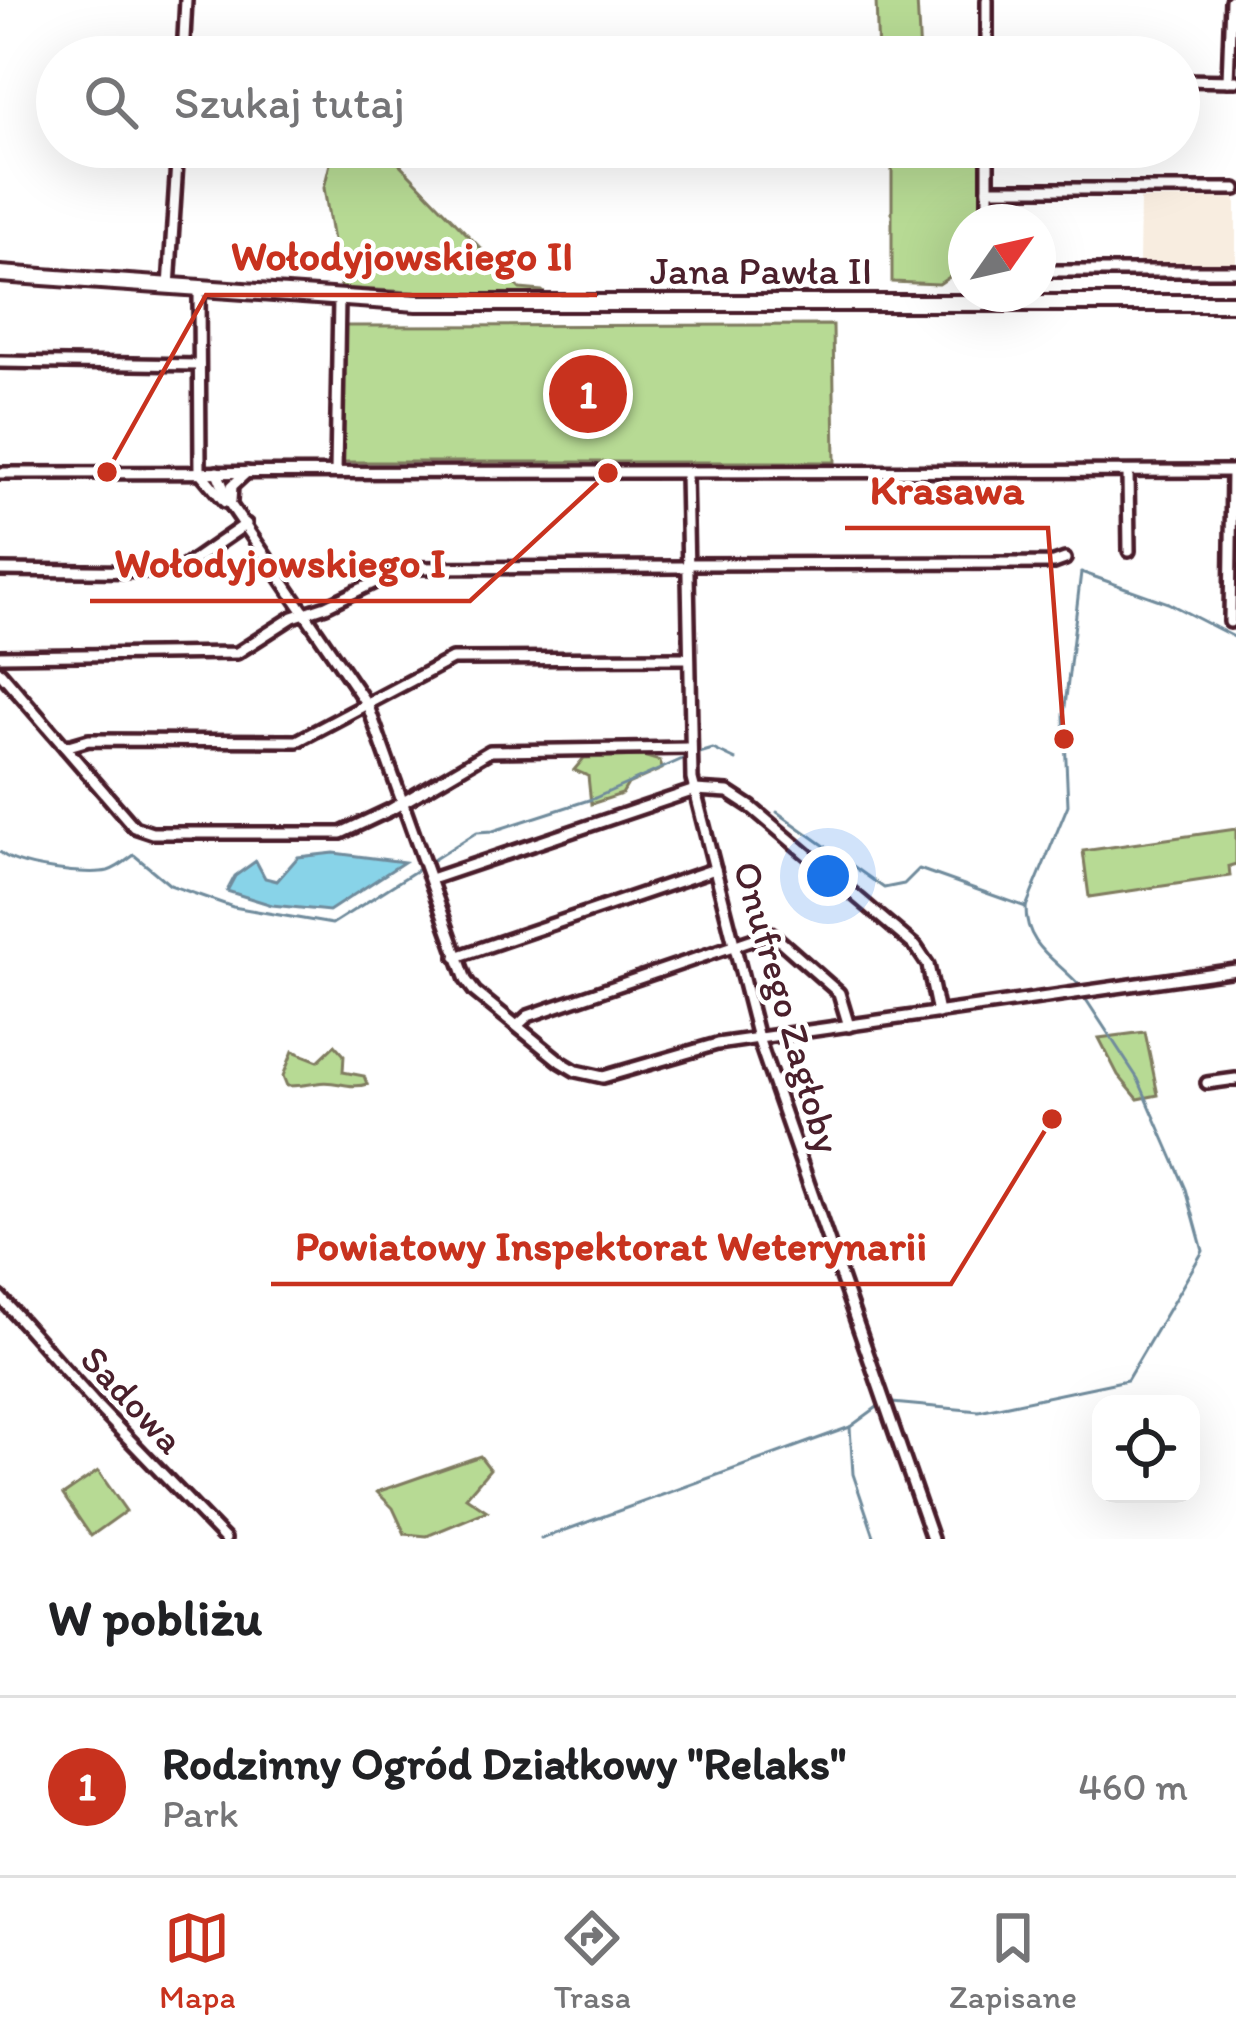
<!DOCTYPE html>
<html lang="pl">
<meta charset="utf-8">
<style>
:root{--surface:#fff;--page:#f2f2f2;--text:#202124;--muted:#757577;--line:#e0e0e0;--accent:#c8321e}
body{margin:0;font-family:Itim,sans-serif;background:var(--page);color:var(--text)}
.controls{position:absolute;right:36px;bottom:36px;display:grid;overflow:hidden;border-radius:24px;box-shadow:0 12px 48px #0002}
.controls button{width:108px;height:108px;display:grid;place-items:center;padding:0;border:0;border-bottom:3px solid var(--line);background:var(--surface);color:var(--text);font:60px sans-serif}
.compass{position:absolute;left:948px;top:204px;width:108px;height:108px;border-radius:50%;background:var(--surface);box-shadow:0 12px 48px #0002;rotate:56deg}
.you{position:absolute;left:828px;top:876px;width:42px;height:42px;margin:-30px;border:9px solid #fff;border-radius:50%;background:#1a73e8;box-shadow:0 0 0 18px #1a73e833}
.badge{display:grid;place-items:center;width:78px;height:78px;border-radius:50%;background:var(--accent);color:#fff;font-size:39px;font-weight:700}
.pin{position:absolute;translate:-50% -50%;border:6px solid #fff;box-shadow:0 3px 12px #0006}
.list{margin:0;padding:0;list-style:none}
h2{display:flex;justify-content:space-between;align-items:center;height:156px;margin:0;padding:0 48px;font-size:51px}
h2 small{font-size:39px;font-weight:400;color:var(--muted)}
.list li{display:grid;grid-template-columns:78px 1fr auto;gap:36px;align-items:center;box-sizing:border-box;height:180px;padding:0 48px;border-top:3px solid var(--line)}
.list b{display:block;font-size:45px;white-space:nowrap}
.list p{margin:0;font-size:39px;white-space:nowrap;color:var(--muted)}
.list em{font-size:39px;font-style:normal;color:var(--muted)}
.icon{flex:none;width:66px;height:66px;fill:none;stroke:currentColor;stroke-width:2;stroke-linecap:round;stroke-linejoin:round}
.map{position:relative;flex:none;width:1236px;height:1539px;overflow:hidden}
.search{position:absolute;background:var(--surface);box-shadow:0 12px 48px #0002;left:36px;right:36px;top:36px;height:132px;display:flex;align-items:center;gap:30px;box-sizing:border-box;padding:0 42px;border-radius:66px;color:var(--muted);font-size:45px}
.sheet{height:336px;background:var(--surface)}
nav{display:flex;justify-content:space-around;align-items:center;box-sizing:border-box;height:168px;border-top:3px solid var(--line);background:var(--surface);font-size:33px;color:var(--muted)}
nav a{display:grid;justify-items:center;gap:6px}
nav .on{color:var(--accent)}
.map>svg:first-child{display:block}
</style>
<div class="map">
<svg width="1236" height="1539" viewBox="0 0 1236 1539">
<rect width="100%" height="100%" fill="#fff"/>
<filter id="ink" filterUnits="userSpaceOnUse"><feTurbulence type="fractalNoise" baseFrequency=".00833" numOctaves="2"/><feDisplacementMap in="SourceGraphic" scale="24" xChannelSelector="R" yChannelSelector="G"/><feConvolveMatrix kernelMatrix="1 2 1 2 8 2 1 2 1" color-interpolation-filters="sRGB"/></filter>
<g filter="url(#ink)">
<path fill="#f8ede0" d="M1236,198V264L1139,266L1140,199Z"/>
<g fill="#b7da94" stroke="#807c60" stroke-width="3">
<path d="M876,0H917L920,57H878Z"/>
<path d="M334,147H383L520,289L542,291L552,300L341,288L324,188Z"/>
<path d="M892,147H983V222H966V266L939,284L892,282Z"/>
<path d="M833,325L835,462H341L343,326Z"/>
<path d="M643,756L660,761L662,769L628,784L622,794L591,804L588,776L574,770L584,758Z"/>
<path d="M1236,829V864L1229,866L1230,876L1089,897L1083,851Z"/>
<path d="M1145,1032L1158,1095L1138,1099L1118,1075L1099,1038Z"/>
<path d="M335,1045L344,1055L343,1072L364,1076L367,1084C349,1090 335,1079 317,1083C306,1085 299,1086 287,1086L283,1076L293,1051L318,1061Z"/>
<path d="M480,1456L490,1469L466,1497L487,1511L427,1536L405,1534L393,1508L377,1492Z"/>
<path d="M98,1471L126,1511L91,1536L63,1495Z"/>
</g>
<path fill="#88d3e8" stroke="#6f8b9c" stroke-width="3" d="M334,853L404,862L329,911L272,905L227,891L235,876L256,861L265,878L277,881L298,857Z"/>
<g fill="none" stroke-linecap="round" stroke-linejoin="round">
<g stroke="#6f8b9c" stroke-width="3">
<path d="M696,754L713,749L736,760"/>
<path d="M777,812L884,888L904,884L919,869L1026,907L1068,805L1064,715L1081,572L1168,603L1236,638"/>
<path d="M0,852C14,867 87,876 108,871C118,868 126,861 134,855L170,885L233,907L332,924L477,832L493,831L595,798L687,757"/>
<path d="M1026,907C1025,946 1057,960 1080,986"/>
<path d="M892,1403L979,1411L1127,1380L1203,1251L1186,1189L1138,1079L1085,998"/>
<path d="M541,1539L850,1427"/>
<path d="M875,1539L853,1474L850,1427L880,1405"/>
</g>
<g stroke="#4a1f2b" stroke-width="18">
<g id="minor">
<path d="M183,57L186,0"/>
<path d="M987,57V0"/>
<path d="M1179,80L1236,81"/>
<path d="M1228,81L1231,0"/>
<path d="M988,147V222"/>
<path d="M988,189H1236"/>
<path d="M1038,271H1236"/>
<path d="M169,287L178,147"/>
<path d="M199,289L200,472L225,502"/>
<path d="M0,362L199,365"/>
<path d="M217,472L230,504L368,706L466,980L475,992L561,1062L576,1071L603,1077L717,1044L1236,970"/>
<path d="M336,472L339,299"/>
<path d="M1128,472L1129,551"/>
<path d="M0,473L1236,471"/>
<path d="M686,473L692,779L758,1038L932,1539"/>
<path d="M231,501L232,486L247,472"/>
<path d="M687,564L1054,563L1065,559"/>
<path d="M0,570L171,572L184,567L246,524"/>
<path d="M1230,622L1232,471"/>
<path d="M0,656L237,653L293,617L326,606L404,568L687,567"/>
<path d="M0,672L134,827L152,833H341L390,810L490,751L690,748"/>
<path d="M65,747L89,740L297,741L452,659L689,658"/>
<path d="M431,879L695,790L728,792L751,807L916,947L928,965L938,1013"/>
<path d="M456,957L715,869"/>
<path d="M518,1025L528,1016L771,933L839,993L849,1026"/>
<path d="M1207,1083L1236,1079"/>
<path d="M0,1297L97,1406L225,1539"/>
</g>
</g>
<g stroke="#4a1f2b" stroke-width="22">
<path id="secondary" d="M0,274L417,303H1236"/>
</g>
<use href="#minor" stroke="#fff" stroke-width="9"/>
<use href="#secondary" stroke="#fff" stroke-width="14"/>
</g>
</g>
<g text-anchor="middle" stroke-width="9" stroke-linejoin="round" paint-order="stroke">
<g font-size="39" fill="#4a1f2b" stroke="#fff">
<text x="761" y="284">Jana Pawła II</text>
<text transform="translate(788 1007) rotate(74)" y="14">Onufrego Zagłoby</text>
<text transform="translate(133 1399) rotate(47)" y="14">Sadowa</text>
</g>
</g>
<path fill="none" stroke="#c8321e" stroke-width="4.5" d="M107 472L206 295H597M1064 739L1048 528H845M608 473L470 601H90M1052 1119L951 1284H271"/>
<g fill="#c8321e" stroke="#fff" stroke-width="4.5">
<circle cx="107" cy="472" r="12"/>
<circle cx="1064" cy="739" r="12"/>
<circle cx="608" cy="473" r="12"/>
<circle cx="1052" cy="1119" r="12"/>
</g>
<g font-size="42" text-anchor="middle" font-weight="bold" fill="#c8321e" stroke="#fff" stroke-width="9" stroke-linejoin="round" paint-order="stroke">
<text x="402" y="270">Wołodyjowskiego II</text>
<text x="947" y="504">Krasawa</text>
<text x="280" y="577">Wołodyjowskiego I</text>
<text x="611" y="1260">Powiatowy Inspektorat Weterynarii</text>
</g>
</svg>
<div class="controls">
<button><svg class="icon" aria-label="locate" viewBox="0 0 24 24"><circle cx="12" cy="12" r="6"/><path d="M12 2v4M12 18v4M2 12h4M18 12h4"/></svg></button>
</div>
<svg class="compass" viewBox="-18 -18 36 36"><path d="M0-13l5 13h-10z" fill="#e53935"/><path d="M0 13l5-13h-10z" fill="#757577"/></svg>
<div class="you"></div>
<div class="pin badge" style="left:588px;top:394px">1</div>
<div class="search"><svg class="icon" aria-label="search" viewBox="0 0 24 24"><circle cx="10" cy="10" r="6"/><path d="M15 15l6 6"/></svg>Szukaj tutaj</div>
</div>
<section class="sheet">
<h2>W pobliżu<small></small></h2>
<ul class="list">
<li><span class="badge">1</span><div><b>Rodzinny Ogród Działkowy &quot;Relaks&quot;</b><p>Park</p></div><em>460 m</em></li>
</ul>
</section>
<nav>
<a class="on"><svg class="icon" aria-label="map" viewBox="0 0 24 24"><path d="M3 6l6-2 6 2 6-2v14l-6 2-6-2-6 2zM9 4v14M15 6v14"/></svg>Mapa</a>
<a><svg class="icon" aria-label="directions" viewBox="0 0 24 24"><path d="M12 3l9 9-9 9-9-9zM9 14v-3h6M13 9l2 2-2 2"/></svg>Trasa</a>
<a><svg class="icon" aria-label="saved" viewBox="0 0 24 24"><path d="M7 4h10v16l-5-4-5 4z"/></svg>Zapisane</a>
</nav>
